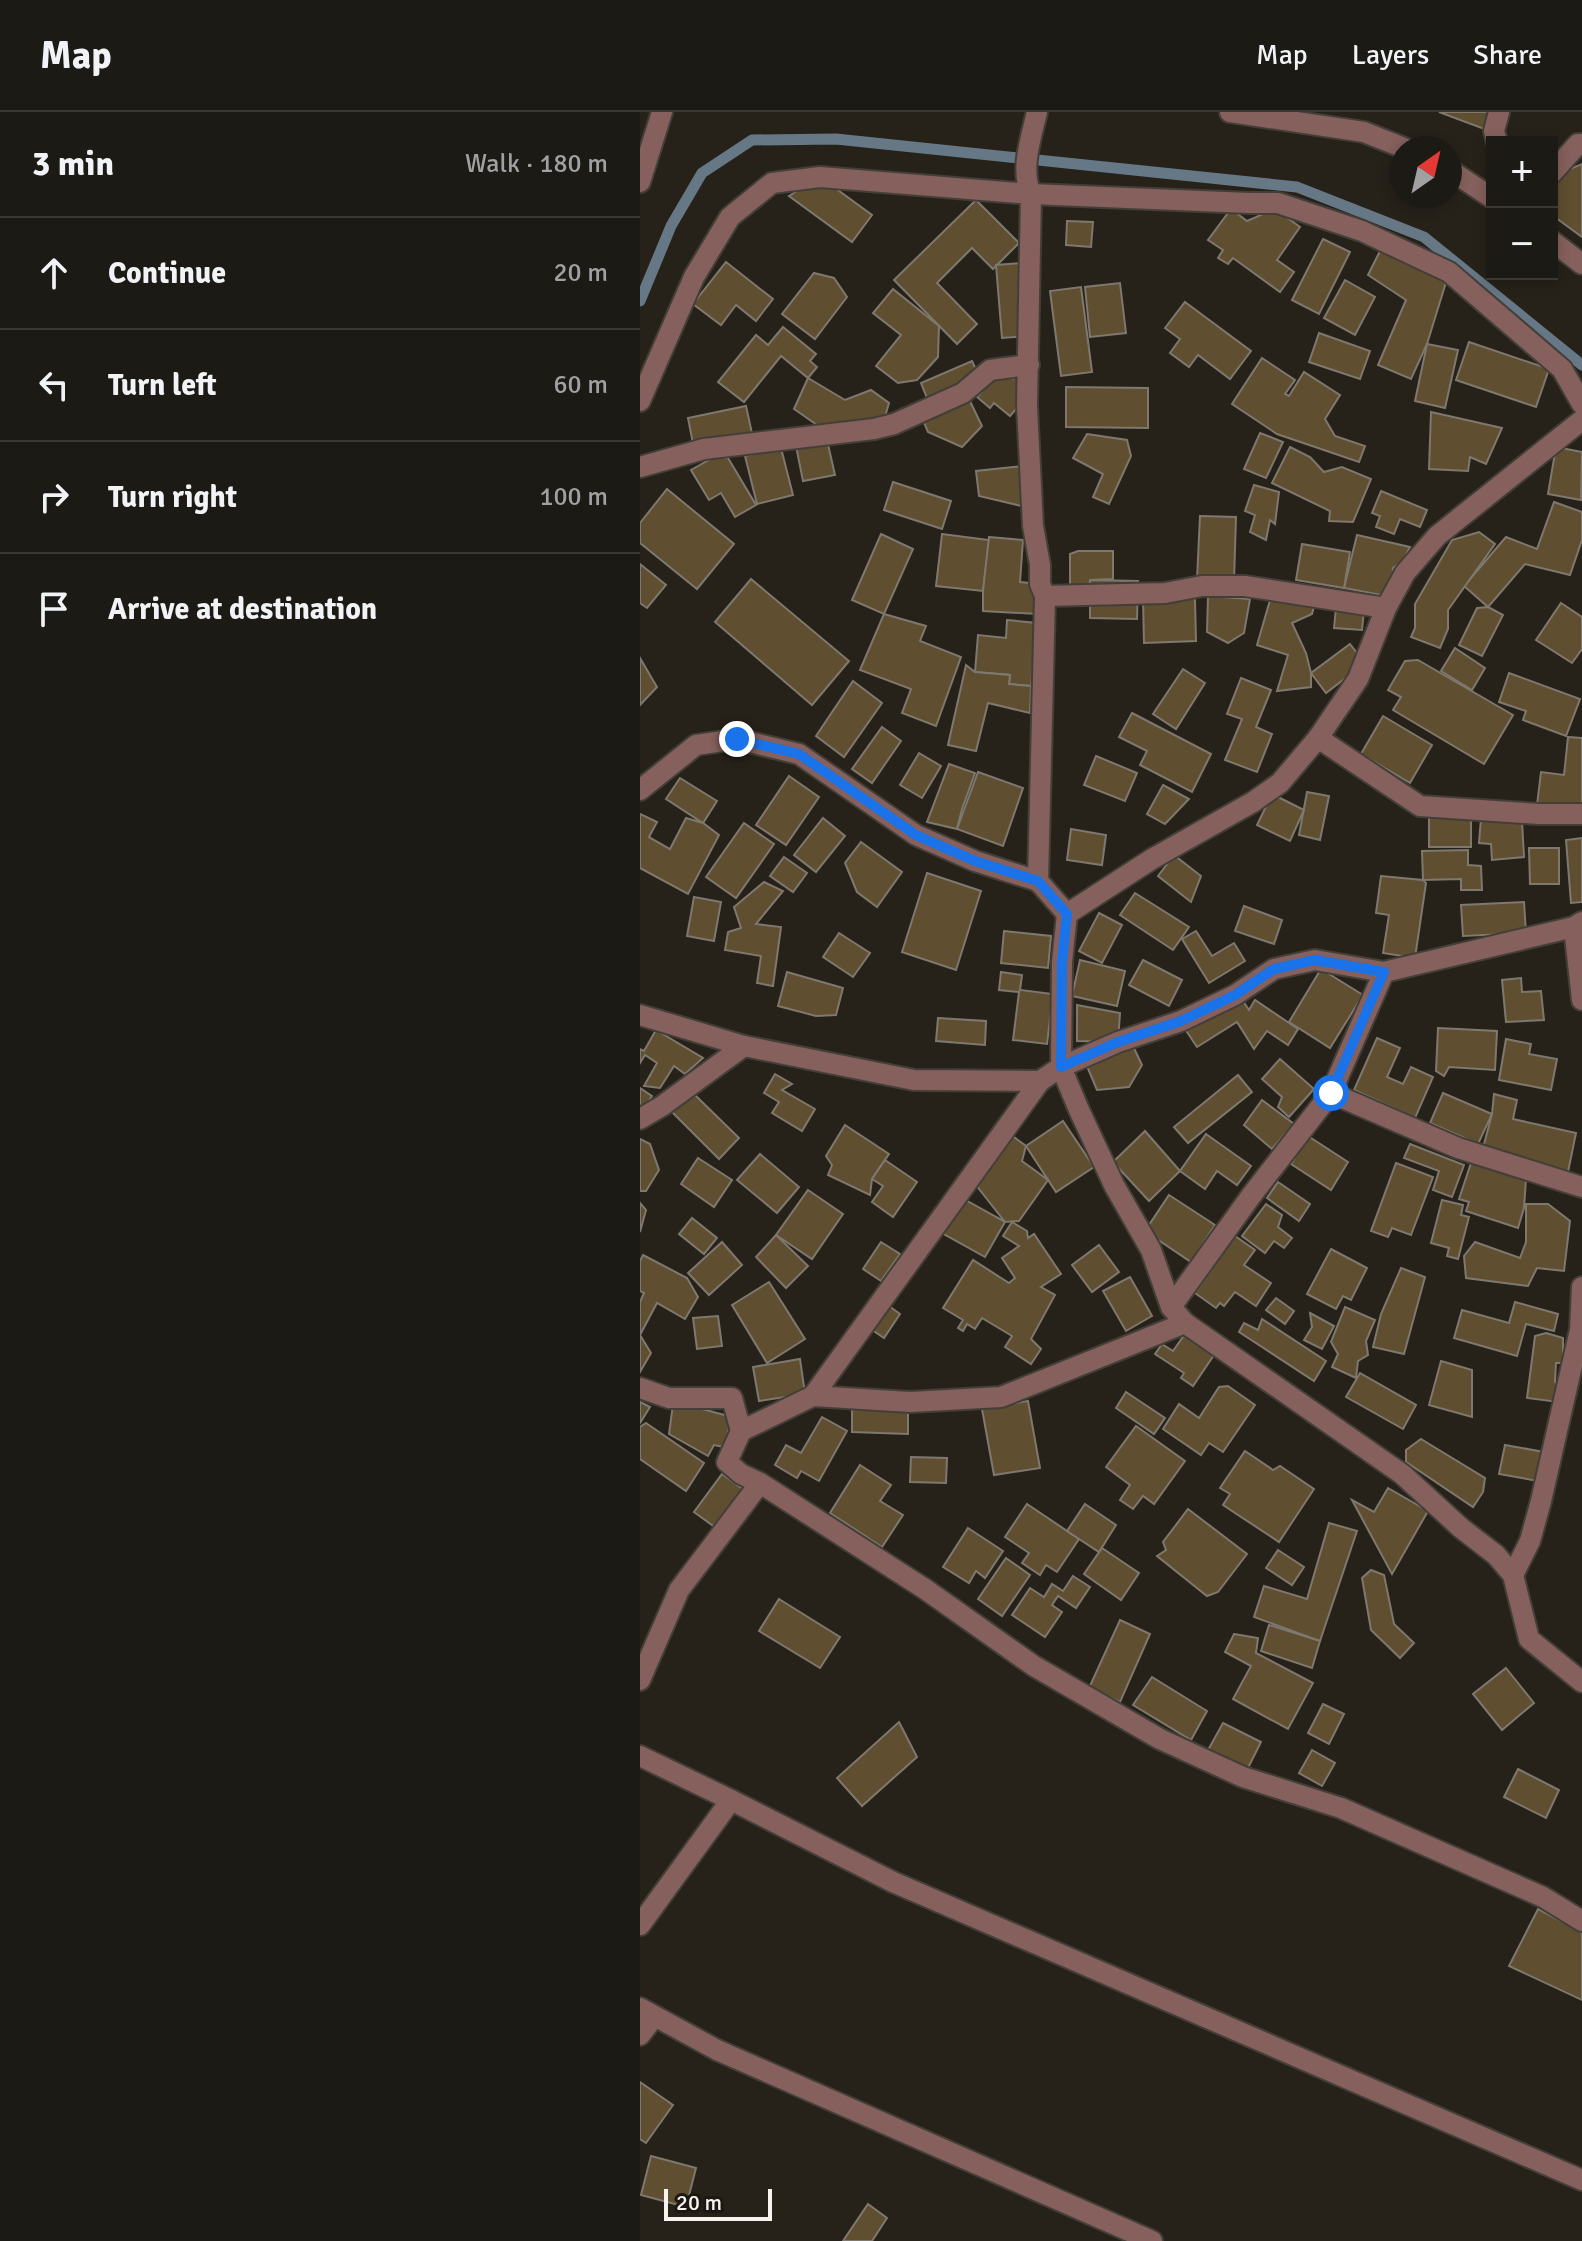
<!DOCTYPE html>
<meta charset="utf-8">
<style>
:root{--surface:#1c1a14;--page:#292722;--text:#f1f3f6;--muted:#a0a1a0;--line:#3a3834}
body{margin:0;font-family:Signika,sans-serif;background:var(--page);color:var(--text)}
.controls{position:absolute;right:24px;top:24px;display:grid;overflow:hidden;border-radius:0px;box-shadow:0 4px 12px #0003}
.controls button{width:72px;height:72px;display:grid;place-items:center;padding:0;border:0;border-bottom:2px solid var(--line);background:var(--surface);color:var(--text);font:40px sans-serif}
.compass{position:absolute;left:750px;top:24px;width:72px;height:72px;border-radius:50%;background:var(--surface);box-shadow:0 4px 12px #0003;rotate:34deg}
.scale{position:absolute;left:24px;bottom:20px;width:108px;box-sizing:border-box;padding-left:8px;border:4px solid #f7f4ef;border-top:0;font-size:22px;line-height:28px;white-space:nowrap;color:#f7f4ef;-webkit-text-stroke:6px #1d1811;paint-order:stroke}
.stop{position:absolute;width:24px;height:24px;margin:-18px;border:6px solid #1a73e8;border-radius:50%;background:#fff}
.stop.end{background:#1a73e8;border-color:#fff;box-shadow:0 2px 8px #0008}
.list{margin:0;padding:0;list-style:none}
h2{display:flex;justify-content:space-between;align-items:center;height:104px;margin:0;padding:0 32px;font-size:34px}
h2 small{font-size:26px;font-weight:400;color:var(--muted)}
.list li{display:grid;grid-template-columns:52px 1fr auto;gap:24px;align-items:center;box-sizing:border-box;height:112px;padding:0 32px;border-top:2px solid var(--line)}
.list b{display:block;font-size:30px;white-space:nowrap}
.list em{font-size:26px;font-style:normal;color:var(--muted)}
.icon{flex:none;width:44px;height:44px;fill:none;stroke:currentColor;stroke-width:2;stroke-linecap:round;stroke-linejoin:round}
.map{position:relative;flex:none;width:942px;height:2129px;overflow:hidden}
header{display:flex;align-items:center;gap:48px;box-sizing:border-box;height:112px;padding:0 40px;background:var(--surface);border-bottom:2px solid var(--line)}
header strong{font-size:38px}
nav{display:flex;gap:44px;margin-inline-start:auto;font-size:28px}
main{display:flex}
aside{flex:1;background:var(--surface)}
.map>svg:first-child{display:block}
</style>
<header>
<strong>Map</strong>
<nav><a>Map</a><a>Layers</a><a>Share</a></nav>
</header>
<main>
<aside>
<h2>3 min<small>Walk · 180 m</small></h2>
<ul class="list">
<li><svg class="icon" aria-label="ahead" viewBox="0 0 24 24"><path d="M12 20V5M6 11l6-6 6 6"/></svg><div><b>Continue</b></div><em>20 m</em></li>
<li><svg class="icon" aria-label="left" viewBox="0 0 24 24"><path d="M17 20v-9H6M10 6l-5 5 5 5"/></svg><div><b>Turn left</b></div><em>60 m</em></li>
<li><svg class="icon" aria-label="right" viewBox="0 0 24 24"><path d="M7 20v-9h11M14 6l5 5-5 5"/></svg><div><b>Turn right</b></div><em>100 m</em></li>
<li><svg class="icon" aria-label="arrive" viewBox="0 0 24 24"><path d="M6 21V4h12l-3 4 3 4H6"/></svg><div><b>Arrive at destination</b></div></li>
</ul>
</aside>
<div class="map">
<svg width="942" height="2129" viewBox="0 0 942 2129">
<rect width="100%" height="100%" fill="#26221a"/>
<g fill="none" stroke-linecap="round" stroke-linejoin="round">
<path stroke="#667785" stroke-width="11" d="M0,189L31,114L62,61L112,28L196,27L657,75L784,125L942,253"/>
</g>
<g fill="#5f4e30" stroke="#7e786f" stroke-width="2">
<path d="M799,0H853L847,18Z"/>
<path d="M942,52V125L912,103V78L925,59Z"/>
<path d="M180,65L232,103L212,130L149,84Z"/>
<path d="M336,88L379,131L353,157L332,136L297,171L337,212L317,232L254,168Z"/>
<path d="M591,97L607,109L635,97L660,115L637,148L654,160L640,180L593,146L588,152L578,146L583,138L568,128Z"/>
<path d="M427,109L453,110L451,135L426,133Z"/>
<path d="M683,127L710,140L679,202L652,188Z"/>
<path d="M740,139L807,167L787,232L771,267L738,253L766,188L728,163Z"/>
<path d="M86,150L133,187L116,209L96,193L81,213L53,192Z"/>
<path d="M382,151L387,224L362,226L356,153Z"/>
<path d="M174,161L194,166L207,185L175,227L142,202Z"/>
<path d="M705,168L735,185L715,223L684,206Z"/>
<path d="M480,171L486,221L450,225L445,175Z"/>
<path d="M441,175L452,260L421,264L410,179Z"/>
<path d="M253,177L299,214L298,245L277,268L258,271L236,254L261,223L233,201Z"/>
<path d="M545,190L611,239L590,267L558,243L549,255L530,241L540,227L525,216Z"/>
<path d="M143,215L176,242L170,249L177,255L168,266L141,244L104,290L78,270L116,223L128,233Z"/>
<path d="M679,221L730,239L720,267L669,250Z"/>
<path d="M829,230L909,257L896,295L816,268Z"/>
<path d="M787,232L818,238L805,296L775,289Z"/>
<path d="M622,246L655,268L645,282L649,284L664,260L700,283L685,307L695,324L725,334L719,350L637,322L592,292Z"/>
<path d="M332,249L339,264L287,286L281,271Z"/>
<path d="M362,258L373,267L380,260L387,285L370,304L354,291L350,296L337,285Z"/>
<path d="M168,266L205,288L231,278L249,291L244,308L190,322L154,297Z"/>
<path d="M426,275L508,276V316L426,315Z"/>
<path d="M328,285L342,314L322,335L288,320L282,306Z"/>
<path d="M106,294L113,326L54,337L48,306Z"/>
<path d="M791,300L862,316L846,352L830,345L828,359L789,357Z"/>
<path d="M620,321L643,330L626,366L604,357Z"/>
<path d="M447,322L487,328L491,344L469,392L453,385L463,362L433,346Z"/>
<path d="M187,328L195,363L163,369L156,334Z"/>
<path d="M650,335L670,345L684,360L702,355L731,367L713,410L689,409L690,399L632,371Z"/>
<path d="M916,335L942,340L941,388L908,382Z"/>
<path d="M141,336L153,383L117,392L105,344Z"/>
<path d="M74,345L88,346L116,393L95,405L81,381L69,388L51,358Z"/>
<path d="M383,354L386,395L339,384L336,359Z"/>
<path d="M253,370L311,389L302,417L244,398Z"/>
<path d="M614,373L639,380L635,412L630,408L626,428L610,420L615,403L605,399Z"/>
<path d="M27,377L94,432L57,477L0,431V411Z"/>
<path d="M741,379L787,398L780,415L760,407L754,422L736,415L740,404L732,401Z"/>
<path d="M914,390L942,400V428L930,463L885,452L848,495L824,474L866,425L897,437Z"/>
<path d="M560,404L596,405L594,469L557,467Z"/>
<path d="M839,420L855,432L808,498V517L800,536L771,525L775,516V492L812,428Z"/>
<path d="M241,422L273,437L244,502L212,488Z"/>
<path d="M302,422L349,428L343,479L296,474Z"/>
<path d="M717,423L770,435L763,449L753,456L752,485L704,476Z"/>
<path d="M349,425L383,428L380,470L400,472L398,502L343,499V479Z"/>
<path d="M662,432L710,440L704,476L656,468Z"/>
<path d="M438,439H473V467L450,468L449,479H430V442Z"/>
<path d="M0,452L26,473L7,496L0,491Z"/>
<path d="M111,467L209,549L172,593L75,510Z"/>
<path d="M450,468L498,469L497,507L450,506Z"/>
<path d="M633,478L675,491L672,502L652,511L666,541L671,561V575L637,579L648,543L617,533Z"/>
<path d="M568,484L610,487L604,521L588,531L567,520Z"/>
<path d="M503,487H555L556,529L504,531Z"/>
<path d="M921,491L942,505V537L932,551L896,528Z"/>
<path d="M848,495L863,503L842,544L819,533L837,496Z"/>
<path d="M696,496L724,498L722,518L694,516Z"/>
<path d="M244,502L286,514L280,529L321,545L296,614L262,601L271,577L220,558Z"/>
<path d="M367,508L397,511L391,574L369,572L370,563L335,560L338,523L366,526Z"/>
<path d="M710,532L725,551L686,581L671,561Z"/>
<path d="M815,536L845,556L832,578L801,559Z"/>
<path d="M0,546L17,575L0,593Z"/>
<path d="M778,548L873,603L844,652L753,598L761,585L748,578L765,549Z"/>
<path d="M326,553L335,560L370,563L369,572L391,574L390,601L348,591L336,639L308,633Z"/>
<path d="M543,557L565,571L536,617L513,602Z"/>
<path d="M869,561L940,587L926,624L883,608L886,599L859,590Z"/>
<path d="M601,566L631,578L616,615L632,622L617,660L585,648L602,607L587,602Z"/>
<path d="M213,569L242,591L204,645L176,624Z"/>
<path d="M492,601L571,642L552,680L500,653L507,639L479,625Z"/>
<path d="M743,604L792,633L770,671L721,642Z"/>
<path d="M242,615L261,629L232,671L212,657Z"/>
<path d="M928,625L942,626V698L897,693L901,660L924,663Z"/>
<path d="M279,641L301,654L282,686L260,673Z"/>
<path d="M456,644L497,661L485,689L444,673Z"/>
<path d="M309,652L335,661L322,697L317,717L287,710Z"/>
<path d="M338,660L383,676L363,734L317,717Z"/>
<path d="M149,664L179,685L146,733L116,713Z"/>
<path d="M40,666L77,689L63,711L26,687Z"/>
<path d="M523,673L549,687L525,712L507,702Z"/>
<path d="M667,680L689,684L680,728L659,723Z"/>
<path d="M632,682L664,698L650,729L617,713Z"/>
<path d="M789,701L831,702V735H789Z"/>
<path d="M0,702L17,710L9,725L30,737L46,706L63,711L79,723L48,782L0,756Z"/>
<path d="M183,706L205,724L176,760L154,743Z"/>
<path d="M841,706L882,709L884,745L852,748L851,732L839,731Z"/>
<path d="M104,711L134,732L96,786L66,765Z"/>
<path d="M431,717L466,723L462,753L427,748Z"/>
<path d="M942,726V790L931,791L926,728Z"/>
<path d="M221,730L262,760L237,795L217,780L205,751Z"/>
<path d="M889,736H919V772H890Z"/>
<path d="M828,738V753L841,754L842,778H821V767L783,768L782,739Z"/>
<path d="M534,743L561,764L551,790L518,764Z"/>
<path d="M144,745L167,761L153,780L130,764Z"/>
<path d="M287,761L341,779L316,858L262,840Z"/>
<path d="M741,764L783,768L786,771L775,846L743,841L749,803L736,801Z"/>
<path d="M124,770L143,779L116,812L141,815L133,874L117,871L121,844L85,838L88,820L101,816L94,795Z"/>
<path d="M495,781L549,815L533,838L480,803Z"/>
<path d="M54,785L81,790L74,829L47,824Z"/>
<path d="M884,790L886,821L823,824L821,793Z"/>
<path d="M604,794L642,808L634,832L595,819Z"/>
<path d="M459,801L482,813L462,851L439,839Z"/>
<path d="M364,819L411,824L408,856L361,851Z"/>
<path d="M556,819L572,844L594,831L605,849L569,871L542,827Z"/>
<path d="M199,821L230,841L213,865L183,845Z"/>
<path d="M440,848L485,859L477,894L432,884Z"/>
<path d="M503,848L542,868L529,894L489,873Z"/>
<path d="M681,857L723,883L690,936L649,910Z"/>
<path d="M147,860L203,876L196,903L176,904L138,894Z"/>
<path d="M361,860L382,863L380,878L413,882L407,932L373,928L379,880L359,878Z"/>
<path d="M881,866L882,880L901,879L904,908L866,910L862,868Z"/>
<path d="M599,883L609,898L615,888L658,917L648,933L627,919L614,937L597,910L557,935L545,917Z"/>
<path d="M437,893L480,901L478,930L437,929Z"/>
<path d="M298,906L346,909L345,933L296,929Z"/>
<path d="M798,916L857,919L855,958L809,955L804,964L796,959Z"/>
<path d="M16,918L63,946L45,962L34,954L20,976L4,974L17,951L5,943L0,951V937L4,939Z"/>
<path d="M737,926L760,936L747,965L763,972L771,955L793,965L775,1006L714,978Z"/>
<path d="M866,927L891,932L889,942L917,947L911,978L859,968Z"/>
<path d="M492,932L502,953L489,975L457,978L446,952Z"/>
<path d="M640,947L674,977L649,1005L638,995L642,985L622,967Z"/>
<path d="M135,962L152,972L142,978L175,997L162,1019L132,1001L139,990L124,981Z"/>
<path d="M598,963L612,980L548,1031L534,1015Z"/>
<path d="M0,976L12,984L0,1003Z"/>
<path d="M803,981L852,1002L838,1032L790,1011Z"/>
<path d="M854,982L877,988L873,1007L936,1021L928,1060L843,1036L852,1002Z"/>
<path d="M55,983L99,1026L79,1047L28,996Z"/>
<path d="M622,988L654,1012L632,1037L604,1013Z"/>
<path d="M423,1009L454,1055L416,1080L386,1034Z"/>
<path d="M205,1013L249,1042L232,1067L230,1083L188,1063L192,1053L186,1044Z"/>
<path d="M505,1019L540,1059L509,1089L473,1050Z"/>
<path d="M367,1020L386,1034L382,1049L408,1068L379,1109L365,1110L332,1068Z"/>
<path d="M566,1022L611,1054L597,1073L577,1059L565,1077L540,1059Z"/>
<path d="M668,1024L708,1050L691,1078L651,1052Z"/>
<path d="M0,1027L10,1032L19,1058L6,1079H0Z"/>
<path d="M770,1032L824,1053L812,1085L793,1078L799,1059L764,1046Z"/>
<path d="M120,1042L159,1075L137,1101L97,1068Z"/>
<path d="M58,1046L92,1068L74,1095L41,1072Z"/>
<path d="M245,1048L277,1070L253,1105L232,1090L243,1074L232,1067Z"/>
<path d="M832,1048L886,1067L884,1096L878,1116L826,1099L829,1090L819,1087Z"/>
<path d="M756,1051L793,1065L771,1123L752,1116L748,1125L731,1119Z"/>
<path d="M638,1070L670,1092L659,1109L627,1086Z"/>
<path d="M168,1078L203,1102L172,1147L136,1123Z"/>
<path d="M529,1083L575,1113L551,1150L505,1119Z"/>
<path d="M322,1086L365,1110L345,1145L302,1121Z"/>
<path d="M802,1088L823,1093L821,1103L829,1105L818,1147L807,1144L809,1136L791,1131Z"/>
<path d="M0,1091L6,1098L0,1120Z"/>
<path d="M626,1092L642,1103L638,1115L652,1126L644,1136L634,1129L625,1141L602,1124Z"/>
<path d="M886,1092H908L930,1109L924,1159L897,1156L888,1174L826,1166L824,1144L835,1130L880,1146L886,1130Z"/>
<path d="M52,1106L77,1126L64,1142L39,1122Z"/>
<path d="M372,1110L387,1119L388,1126L394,1122L421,1162L401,1175L415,1183L391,1227L401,1237L391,1252L365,1235L372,1224L342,1206L335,1217L327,1212L323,1219L318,1216L323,1208L303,1196L333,1148L369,1171L375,1166L362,1146L379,1134L363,1124Z"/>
<path d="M136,1123L168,1154L146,1176L116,1145Z"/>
<path d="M595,1124L615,1138L604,1153L631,1171L616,1194L595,1180L584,1194L580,1191L576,1196L555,1181Z"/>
<path d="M82,1130L102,1153L69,1183L48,1161Z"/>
<path d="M241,1130L260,1142L241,1169L223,1157Z"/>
<path d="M459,1133L479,1160L452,1180L432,1153Z"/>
<path d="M691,1137L727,1156L711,1188L703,1184L696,1197L667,1182Z"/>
<path d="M3,1143L47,1166L58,1185L45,1207L17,1191L0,1223L11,1241L0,1260V1190L4,1181L0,1179V1149Z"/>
<path d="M761,1156L785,1165L764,1242L733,1235L741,1202Z"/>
<path d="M490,1165L512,1204L486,1219L463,1179Z"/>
<path d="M129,1170L165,1227L127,1251L92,1193Z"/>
<path d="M636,1186L654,1199L645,1212L626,1198Z"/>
<path d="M875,1190L918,1202L914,1219L886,1212L877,1244L814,1226L822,1198L869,1211Z"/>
<path d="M249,1194L260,1202L244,1226L231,1217Z"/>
<path d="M705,1195L735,1208L726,1229L728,1243L718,1249L716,1266L692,1255L698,1242L691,1230Z"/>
<path d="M670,1201L694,1214L682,1237L664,1228L672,1215Z"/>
<path d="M78,1204L82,1234L57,1237L53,1206Z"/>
<path d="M622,1207L686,1249L674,1269L599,1220L604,1211L618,1218Z"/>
<path d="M906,1221L923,1226V1251H916L915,1270L920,1276L918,1290L887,1286L895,1224Z"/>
<path d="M545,1222L574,1243L553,1274L541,1266L544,1261L515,1242L522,1232L533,1239Z"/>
<path d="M160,1247L165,1282L119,1289L113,1255Z"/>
<path d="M801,1249L832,1258V1305L789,1293Z"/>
<path d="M720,1261L776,1293L763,1317L706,1285Z"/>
<path d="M588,1274L615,1293L583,1340L569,1331L561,1343L523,1317L539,1292L559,1306L579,1275Z"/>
<path d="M486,1280L525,1306L514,1322L476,1296Z"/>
<path d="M388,1289L400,1356L354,1363L342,1297Z"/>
<path d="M0,1290L10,1295L0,1311Z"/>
<path d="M33,1292L51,1294L92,1305L84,1335L74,1333L68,1344L29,1322Z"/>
<path d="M212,1297L268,1298V1322L212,1320Z"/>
<path d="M182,1305L207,1319L179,1369L161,1359L157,1366L135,1353L146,1333L161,1341Z"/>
<path d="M6,1311L64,1351L46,1379L0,1347V1315Z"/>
<path d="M496,1314L545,1349L514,1392L503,1384L493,1397L480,1388L490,1373L466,1355Z"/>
<path d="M781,1327L845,1366L843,1380L833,1395L766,1350V1338Z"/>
<path d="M865,1333L910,1341L904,1370L859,1362Z"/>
<path d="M605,1339L633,1358L640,1354L674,1377L639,1430L583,1393L590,1382L580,1376Z"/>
<path d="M271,1345L307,1346L306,1371L270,1370Z"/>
<path d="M220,1353L251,1373L240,1389L263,1403L242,1435L190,1401Z"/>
<path d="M82,1362L104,1378L76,1416L54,1400Z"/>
<path d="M748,1376L788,1399L752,1462L712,1388L734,1400Z"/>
<path d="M387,1392L439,1427L417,1460L406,1453L400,1463L382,1451L389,1441L365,1425Z"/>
<path d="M445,1392L476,1413L459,1440L427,1419Z"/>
<path d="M548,1397L607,1442L578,1480L567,1484L517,1444L526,1438L523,1430Z"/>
<path d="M689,1411L717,1419L680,1529L614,1505L624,1474L667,1487Z"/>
<path d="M328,1416L363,1439L345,1466L336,1459L329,1471L303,1455Z"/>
<path d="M462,1436L499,1461L481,1488L444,1462Z"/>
<path d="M638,1438L664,1455L652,1473L626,1456Z"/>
<path d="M366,1446L390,1463L362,1504L338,1487Z"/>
<path d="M731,1458L744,1463L754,1512L774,1531L760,1546L731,1518L722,1466Z"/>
<path d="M433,1464L450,1475L436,1496L418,1484L412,1493L422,1500L405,1525L372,1503L390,1476L404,1485L412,1472L423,1479Z"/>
<path d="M139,1487L200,1525L180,1556L119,1519Z"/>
<path d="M480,1508L510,1522L480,1590L449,1576Z"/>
<path d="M629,1513L680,1529L672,1556L621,1539Z"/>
<path d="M594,1522L618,1526L616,1541L673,1571L648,1617L593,1587L611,1554L585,1540Z"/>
<path d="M866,1556L894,1591L862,1618L833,1582Z"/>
<path d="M512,1565L567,1599L551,1628L493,1593Z"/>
<path d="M683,1592L704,1602L689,1632L668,1621Z"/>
<path d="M259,1610L277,1645L222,1694L197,1666Z"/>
<path d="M583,1611L621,1630L607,1658L568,1638Z"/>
<path d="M672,1638L695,1651L682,1674L659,1661Z"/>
<path d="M878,1657L919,1678L906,1706L864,1685Z"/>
<path d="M898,1797L942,1820V1888L869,1854Z"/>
<path d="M0,1970L33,1993L6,2031L0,2027Z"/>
<path d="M11,2044L56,2056L46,2095L1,2083Z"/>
<path d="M228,2092L247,2106L232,2129H203Z"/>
</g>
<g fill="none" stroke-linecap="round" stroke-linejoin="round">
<g stroke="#433f38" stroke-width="24">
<g id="minor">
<path d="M397,0C391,26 380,57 391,82L387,294L393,414L400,453V472L405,484L398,769L427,802L422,850L421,955L439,998L474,1073L511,1138L531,1195L545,1211L762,1362L821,1416L856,1443L873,1463L889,1527L942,1570"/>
<path d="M590,0L724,20L764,36"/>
<path d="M857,30L854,19L859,0"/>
<path d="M810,58L852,86"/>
<path d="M912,61L938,32H942"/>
<path d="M0,70L22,0"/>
<path d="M912,129L942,152"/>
<path d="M0,289L54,165L90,105L132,71L180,65L391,82L609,91H638L722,119L809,160L922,257L942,292"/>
<path d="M0,355L64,337L234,317L254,312L323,281L350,258L389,253"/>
<path d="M405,484L525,481L562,474H605L746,496"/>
<path d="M678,626L780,694L899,702H942"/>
<path d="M0,678L56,633L97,627L159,642L276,723L335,749L398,769"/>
<path d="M427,802L512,747L613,690L640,671L678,626L718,567L746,496L765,461L797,424L942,308"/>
<path d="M934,815L942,888"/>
<path d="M0,903L104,934L274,968L400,969L421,955L478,930L541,909L595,883L634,857L675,848L744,860L934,815L942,810"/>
<path d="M691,981L818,1036L942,1075"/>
<path d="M0,1007L22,994L104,934"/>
<path d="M531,1195L611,1084L691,981L744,860"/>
<path d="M0,1276L29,1286H92L101,1319L173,1284L270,1290L361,1285L545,1211"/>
<path d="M173,1284L400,969"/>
<path d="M101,1319L87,1350L101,1362L120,1371L285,1477L394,1554L520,1627L603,1665L701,1696L903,1785L942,1809"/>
<path d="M873,1463L890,1429L901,1389L940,1218L942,1175"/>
<path d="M0,1568L39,1478L120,1371"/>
<path d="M0,1644L91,1688L253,1770L942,2068"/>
<path d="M0,1813L91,1688"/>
<path d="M0,1896L77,1938L512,2129"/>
<path d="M0,1923L14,1905"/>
</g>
</g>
<use href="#minor" stroke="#85605c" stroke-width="20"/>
</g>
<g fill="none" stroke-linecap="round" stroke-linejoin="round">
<path stroke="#1a73e8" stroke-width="10" d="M97,627L159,642L276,723L335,749L398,769L427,802L422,850L421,955L478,930L541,909L595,883L634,857L675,848L744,860L691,981"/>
</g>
</svg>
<div class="controls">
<button>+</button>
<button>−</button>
</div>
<svg class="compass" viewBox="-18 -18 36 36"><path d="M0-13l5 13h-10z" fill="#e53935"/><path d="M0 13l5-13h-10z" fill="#a0a1a0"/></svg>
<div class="scale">20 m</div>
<div class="stop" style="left:691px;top:981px"></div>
<div class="stop end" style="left:97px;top:627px"></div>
</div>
</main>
